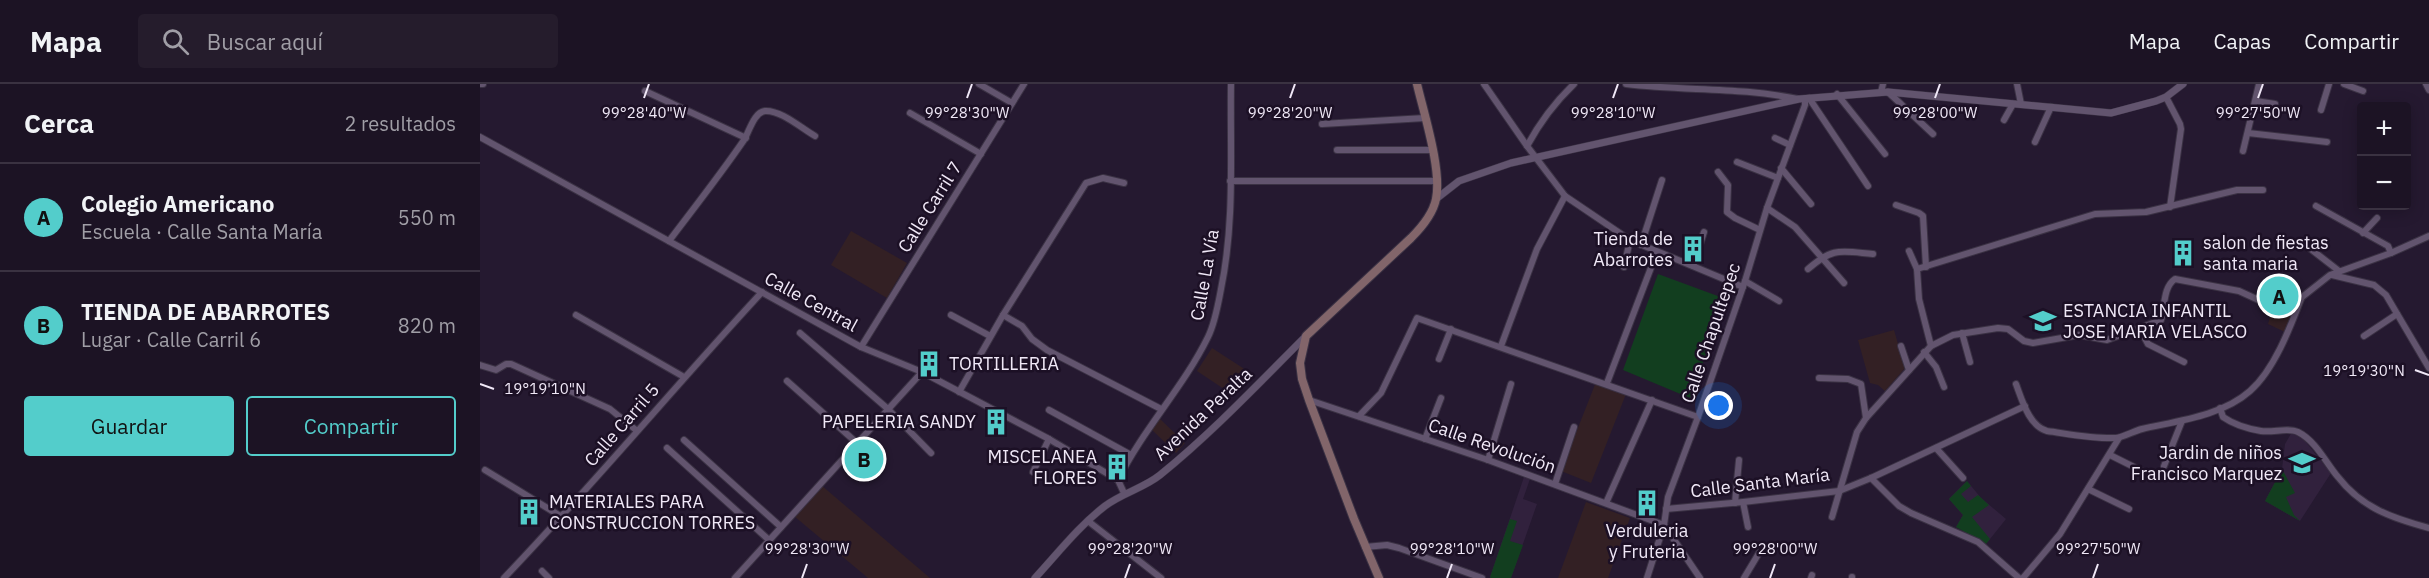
<!DOCTYPE html>
<html lang="es">
<meta charset="utf-8">
<style>
:root{--surface:#1c1324;--page:#251c2c;--text:#f1f3f6;--muted:#a09ea6;--line:#3a3241;--accent:#53cdcb}
body{margin:0;font-family:"IBM Plex Sans",sans-serif;background:var(--page);color:var(--text)}
.controls{position:absolute;right:18px;top:18px;display:grid;overflow:hidden;border-radius:6px;box-shadow:0 3px 15px #0003}
.controls button{width:54px;height:54px;display:grid;place-items:center;padding:0;border:0;border-bottom:2px solid var(--line);background:var(--surface);color:var(--text);font:30px sans-serif}
.you{position:absolute;left:1239px;top:322px;width:21px;height:21px;margin:-15px;border:4px solid #fff;border-radius:50%;background:#1a73e8;box-shadow:0 0 0 9px #1a73e833}
.badge{display:grid;place-items:center;width:39px;height:39px;border-radius:50%;background:var(--accent);color:#111;font-size:20px;font-weight:700}
.pin{position:absolute;translate:-50% -50%;border:3px solid #fff;box-shadow:0 2px 6px #0006}
.list{margin:0;padding:0;list-style:none}
h2{display:flex;justify-content:space-between;align-items:center;height:78px;margin:0;padding:0 24px;font-size:26px}
h2 small{font-size:20px;font-weight:400;color:var(--muted)}
.list li{display:grid;grid-template-columns:39px 1fr auto;gap:18px;align-items:center;box-sizing:border-box;height:108px;padding:0 24px;border-top:2px solid var(--line)}
.list b{display:block;font-size:22px;white-space:nowrap}
.list p{margin:0;font-size:20px;white-space:nowrap;color:var(--muted)}
.list em{font-size:20px;font-style:normal;color:var(--muted)}
.actions{display:flex;gap:12px;padding:18px 24px}
.actions a{flex:1;padding:14px 0;border:2px solid var(--accent);border-radius:6px;text-align:center;font-size:21px;color:var(--accent)}
.actions .main{background:var(--accent);color:#111}
.icon{flex:none;width:33px;height:33px;fill:none;stroke:currentColor;stroke-width:2;stroke-linecap:round;stroke-linejoin:round}
.map{position:relative;flex:none;width:1949px;height:494px;overflow:hidden}
header{display:flex;align-items:center;gap:36px;box-sizing:border-box;height:84px;padding:0 30px;background:var(--surface);border-bottom:2px solid var(--line)}
header strong{font-size:28px}
nav{display:flex;gap:33px;margin-inline-start:auto;font-size:21px}
.search{width:420px;height:54px;background:var(--page);display:flex;align-items:center;gap:15px;box-sizing:border-box;padding:0 21px;border-radius:6px;color:var(--muted);font-size:22px}
main{display:flex}
aside{flex:1;background:var(--surface)}
.map>svg:first-child{display:block}
</style>
<header>
<strong>Mapa</strong>
<div class="search"><svg class="icon" aria-label="search" viewBox="0 0 24 24"><circle cx="10" cy="10" r="6"/><path d="M15 15l6 6"/></svg>Buscar aquí</div>
<nav><a>Mapa</a><a>Capas</a><a>Compartir</a></nav>
</header>
<main>
<aside>
<h2>Cerca<small>2 resultados</small></h2>
<ul class="list">
<li><span class="badge">A</span><div><b>Colegio Americano</b><p>Escuela · Calle Santa María</p></div><em>550 m</em></li>
<li><span class="badge">B</span><div><b>TIENDA DE ABARROTES</b><p>Lugar · Calle Carril 6</p></div><em>820 m</em></li>
</ul>
<div class="actions"><a class="main">Guardar</a><a>Compartir</a></div>
</aside>
<div class="map">
<svg width="1949" height="494" viewBox="0 0 1949 494">
<rect width="100%" height="100%" fill="#251930"/>
<g fill="#332024">
<path d="M371,147L427,179L407,214L351,181Z"/>
<path d="M1810,225L1814,226L1805,248L1788,240L1792,226Z"/>
<path d="M1414,246L1425,284L1405,307L1398,301L1390,299L1378,256Z"/>
<path d="M732,264L769,288L753,311L717,287Z"/>
<path d="M1116,298L1146,310L1111,399L1081,387Z"/>
<path d="M679,334L705,359L696,369L670,344Z"/>
<path d="M341,401L450,494H388L314,432Z"/>
<path d="M1106,418L1150,434L1128,494H1078Z"/>
</g>
<g fill="#31213d">
<path d="M1791,203L1812,212L1800,218H1786Z"/>
<path d="M1812,348L1821,352L1851,389L1820,437L1785,417L1802,385L1805,360Z"/>
<path d="M1045,390L1051,392L1043,415L1057,420L1031,494H1011L1010,493Z"/>
<path d="M1487,397L1501,414L1526,435L1506,460L1476,443L1483,431L1469,415Z"/>
</g>
<g fill="#123e1f">
<path d="M1178,190L1246,215L1210,314L1143,286Z"/>
<path d="M1802,385L1815,409L1806,413L1814,431L1820,437L1785,417Z"/>
<path d="M1487,397L1491,402L1481,410L1488,418L1498,411L1509,421L1492,433L1510,455L1506,460L1476,443L1483,431L1469,415Z"/>
<path d="M1030,435L1037,437L1030,457L1043,461L1031,494H1011L1010,493Z"/>
</g>
<g fill="none" stroke-linecap="round" stroke-linejoin="round">
<g stroke="#3b3244" stroke-width="8">
<g id="minor">
<path d="M0,0H3"/>
<path d="M499,0L532,19"/>
<path d="M1004,0L1047,62L1085,112L1150,156L1263,203"/>
<path d="M1146,0C1204,7 1261,3 1318,15"/>
<path d="M1537,0L1541,20"/>
<path d="M1864,0L1883,7"/>
<path d="M1946,0L1949,6"/>
<path d="M165,7L266,54"/>
<path d="M1401,8L1403,0"/>
<path d="M1408,8L1453,50"/>
<path d="M1357,10L1405,70"/>
<path d="M1686,13L1700,40L1701,45L1690,123"/>
<path d="M1329,14L1388,102"/>
<path d="M1776,17L1795,20"/>
<path d="M1841,26L1849,0"/>
<path d="M430,29L501,70"/>
<path d="M1524,36L1533,20"/>
<path d="M842,40L945,34"/>
<path d="M1768,49L1847,58"/>
<path d="M0,53L381,263L442,288L569,355L638,396L644,409"/>
<path d="M1295,54L1310,61"/>
<path d="M1555,58L1571,23"/>
<path d="M1047,62C1060,38 1074,19 1094,0"/>
<path d="M857,66H951"/>
<path d="M1763,67L1779,0"/>
<path d="M1257,78L1298,94"/>
<path d="M1301,84L1331,120"/>
<path d="M1238,88L1248,101L1247,128L1255,134L1280,146"/>
<path d="M750,97H956"/>
<path d="M1416,121L1439,129L1443,132L1446,183"/>
<path d="M1836,122L1908,162L1911,169"/>
<path d="M1287,124L1315,143L1364,199"/>
<path d="M1883,149L1897,134"/>
<path d="M189,157C214,124 240,91 264,56C269,48 274,28 285,27C301,26 321,44 335,52"/>
<path d="M1823,159L1859,187"/>
<path d="M1161,161L1182,96"/>
<path d="M1429,167L1437,185L1439,215L1451,262"/>
<path d="M1213,182L1224,148"/>
<path d="M1144,183L1150,156"/>
<path d="M1328,185C1353,163 1360,167 1393,170"/>
<path d="M1437,185L1615,130L1666,128L1757,106H1783"/>
<path d="M1852,191L1894,201L1906,211L1949,284"/>
<path d="M1265,197L1299,217"/>
<path d="M96,231L204,293"/>
<path d="M471,231L510,252"/>
<path d="M523,231L542,242L552,255L567,266L681,325"/>
<path d="M1660,245L1668,260L1704,278"/>
<path d="M320,249L408,325L451,369"/>
<path d="M1482,249L1490,278"/>
<path d="M1884,252L1917,230"/>
<path d="M1021,262L1057,165L1085,112"/>
<path d="M1421,262L1429,286"/>
<path d="M381,263L544,0"/>
<path d="M1444,268L1456,283L1464,303"/>
<path d="M959,275L971,245"/>
<path d="M0,281L16,286L26,280H31L130,325L156,346"/>
<path d="M1339,294L1368,295L1381,300L1386,334"/>
<path d="M307,297L377,359"/>
<path d="M1127,299L1177,168"/>
<path d="M1536,300C1542,316 1549,342 1567,347C1589,350 1614,355 1636,354C1644,353 1654,347 1662,345C1697,337 1742,332 1770,307C1794,286 1810,244 1821,215"/>
<path d="M479,308L523,231L606,99L623,94L644,99"/>
<path d="M829,316L1008,376L1184,441L1220,494"/>
<path d="M1740,324L1743,333C1753,340 1769,345 1781,347C1793,349 1808,343 1818,348C1836,357 1846,379 1858,393C1882,424 1912,434 1949,444"/>
<path d="M569,326L651,371"/>
<path d="M879,332L901,309L937,234L1218,333"/>
<path d="M945,355L961,314"/>
<path d="M204,356L301,443"/>
<path d="M187,364L289,456"/>
<path d="M1456,364L1483,394"/>
<path d="M1630,371L1672,392"/>
<path d="M1008,376L1031,300"/>
<path d="M1684,382L1702,337"/>
<path d="M5,386L82,433"/>
<path d="M553,388L569,355"/>
<path d="M1391,394L1419,422L1431,429L1498,458L1539,494"/>
<path d="M638,396C663,345 703,304 728,253C735,239 738,221 741,205C755,138 750,68 751,0"/>
<path d="M1075,400L1094,343"/>
<path d="M1608,405L1649,425"/>
<path d="M1263,418L1268,443"/>
<path d="M1126,419L1172,316"/>
<path d="M1255,419L1259,376"/>
<path d="M1186,425L1263,418L1359,407L1391,394L1545,322"/>
<path d="M1352,433L1377,348L1386,334L1451,262L1473,251L1518,244L1528,245L1544,257L1553,259L1599,251L1627,256L1681,236C1685,223 1683,203 1695,195L1759,207L1794,223L1812,221L1850,191L1911,169L1949,152"/>
<path d="M608,437L681,494"/>
<path d="M885,463L907,461L919,464L1002,494"/>
<path d="M62,487L69,494"/>
<path d="M1372,493V494"/>
<path d="M24,494C113,401 195,302 282,208"/>
<path d="M255,494L442,288"/>
<path d="M1167,494L1184,441L1188,413L1218,333L1265,197L1287,124L1325,21V15"/>
<path d="M1264,494L1279,469"/>
<path d="M1331,494L1332,491"/>
<path d="M1543,494L1580,450L1639,354"/>
</g>
</g>
<g stroke="#3b3244" stroke-width="8">
<g id="tertiary">
<path d="M956,115L979,97L1031,79L1319,15L1408,8L1631,29L1676,17L1686,13L1703,0"/>
<path d="M555,494C578,469 599,442 625,422C642,409 664,404 680,391C732,349 779,299 826,252"/>
</g>
</g>
<g stroke="#3b3244" stroke-width="10">
<path id="secondary" d="M899,494L874,435L829,316L822,295L820,279L826,252L931,154C941,144 953,130 956,115C962,86 944,30 937,0"/>
</g>
<use href="#minor" stroke="#62546e" stroke-width="6"/>
<use href="#tertiary" stroke="#62546e" stroke-width="7"/>
<use href="#secondary" stroke="#82656a" stroke-width="8"/>
</g>
<path fill="none" stroke="#f0e8f7" stroke-width="2" d="M164,14L169,0M487,14L492,0M810,14L815,0M1133,14L1138,0M1455,14L1460,0M1778,14L1783,0M1935,286L1949,291M0,300L14,305M322,494L327,480M645,494L650,480M967,494L972,480M1290,494L1295,480M1613,494L1618,480"/>
<defs>
<g id="building-bare" transform="scale(2.07)"><path d="M-4-6H4V6H1V3H-1V6H-4ZM-2.5-4.3h1.7v1.8h-1.7ZM.8-4.3h1.7v1.8H.8ZM-2.5-1h1.7V.8h-1.7ZM.8-1h1.7V.8H.8Z" fill="#53cdcb" stroke="#1c1025" stroke-width="2.5" paint-order="stroke"/></g>
<g id="school-bare" transform="scale(2.07)"><path d="M0-5L7-2L0 1L-7-2ZM-4 1L0 2.5L4 1V4Q0 6-4 4Z" fill="#53cdcb" stroke="#1c1025" stroke-width="2.5" paint-order="stroke"/></g>
</defs>
<g fill-rule="evenodd">
<use href="#building-bare" x="1213" y="165"/>
<use href="#building-bare" x="1703" y="169"/>
<use href="#school-bare" x="1563" y="237"/>
<use href="#building-bare" x="449" y="280"/>
<use href="#building-bare" x="516" y="338"/>
<use href="#school-bare" x="1822" y="379"/>
<use href="#building-bare" x="637" y="383"/>
<use href="#building-bare" x="1167" y="419"/>
<use href="#building-bare" x="49" y="428"/>
</g>
<g text-anchor="middle" stroke-width="5" stroke-linejoin="round" paint-order="stroke">
<g font-size="18" fill="#f0e8f7" stroke="#1c1025">
<text transform="translate(450 123) rotate(-58)" y="6">Calle Carril 7</text>
<text transform="translate(725 191) rotate(-80)" y="6">Calle La Vía</text>
<text transform="translate(331 218) rotate(29)" y="6">Calle Central</text>
<text transform="translate(1231 249) rotate(-71)" y="6">Calle Chapultepec</text>
<text transform="translate(723 330) rotate(-43)" y="6">Avenida Peralta</text>
<text transform="translate(142 341) rotate(-49)" y="6">Calle Carril 5</text>
<text transform="translate(1012 362) rotate(19)" y="6">Calle Revolución</text>
<text transform="translate(1280 399) rotate(-7)" y="6">Calle Santa María</text>
</g>
<g font-size="18" fill="#f0e8f7" stroke="#1c1025" text-anchor="end">
<text x="1193" y="161">Tienda de<tspan x="1193" dy="21">Abarrotes</tspan></text>
<text x="1723" y="165" text-anchor="start">salon de fiestas<tspan x="1723" dy="21">santa maria</tspan></text>
<text x="1583" y="233" text-anchor="start">ESTANCIA INFANTIL<tspan x="1583" dy="21">JOSE MARIA VELASCO</tspan></text>
<text x="469" y="286" text-anchor="start">TORTILLERIA</text>
<text x="496" y="344">PAPELERIA SANDY</text>
<text x="1802" y="375">Jardin de niños<tspan x="1802" dy="21">Francisco Marquez</tspan></text>
<text x="617" y="379">MISCELANEA<tspan x="617" dy="21">FLORES</tspan></text>
<text x="69" y="424" text-anchor="start">MATERIALES PARA<tspan x="69" dy="21">CONSTRUCCION TORRES</tspan></text>
<text x="1167" y="453" text-anchor="middle">Verduleria<tspan x="1167" dy="21">y Fruteria</tspan></text>
</g>
</g>
<g font-size="15" text-anchor="middle" fill="#f0e8f7" stroke="#1c1025" stroke-width="5" stroke-linejoin="round" paint-order="stroke">
<text x="164" y="34">99°28'40"W</text>
<text x="487" y="34">99°28'30"W</text>
<text x="810" y="34">99°28'20"W</text>
<text x="1133" y="34">99°28'10"W</text>
<text x="1455" y="34">99°28'00"W</text>
<text x="1778" y="34">99°27'50"W</text>
<text x="1884" y="292">19°19'30"N</text>
<text x="65" y="310">19°19'10"N</text>
<text x="327" y="470">99°28'30"W</text>
<text x="650" y="470">99°28'20"W</text>
<text x="972" y="470">99°28'10"W</text>
<text x="1295" y="470">99°28'00"W</text>
<text x="1618" y="470">99°27'50"W</text>
</g>
</svg>
<div class="controls">
<button>+</button>
<button>−</button>
</div>
<div class="you"></div>
<div class="pin badge" style="left:1799px;top:212px">A</div>
<div class="pin badge" style="left:384px;top:375px">B</div>
</div>
</main>
